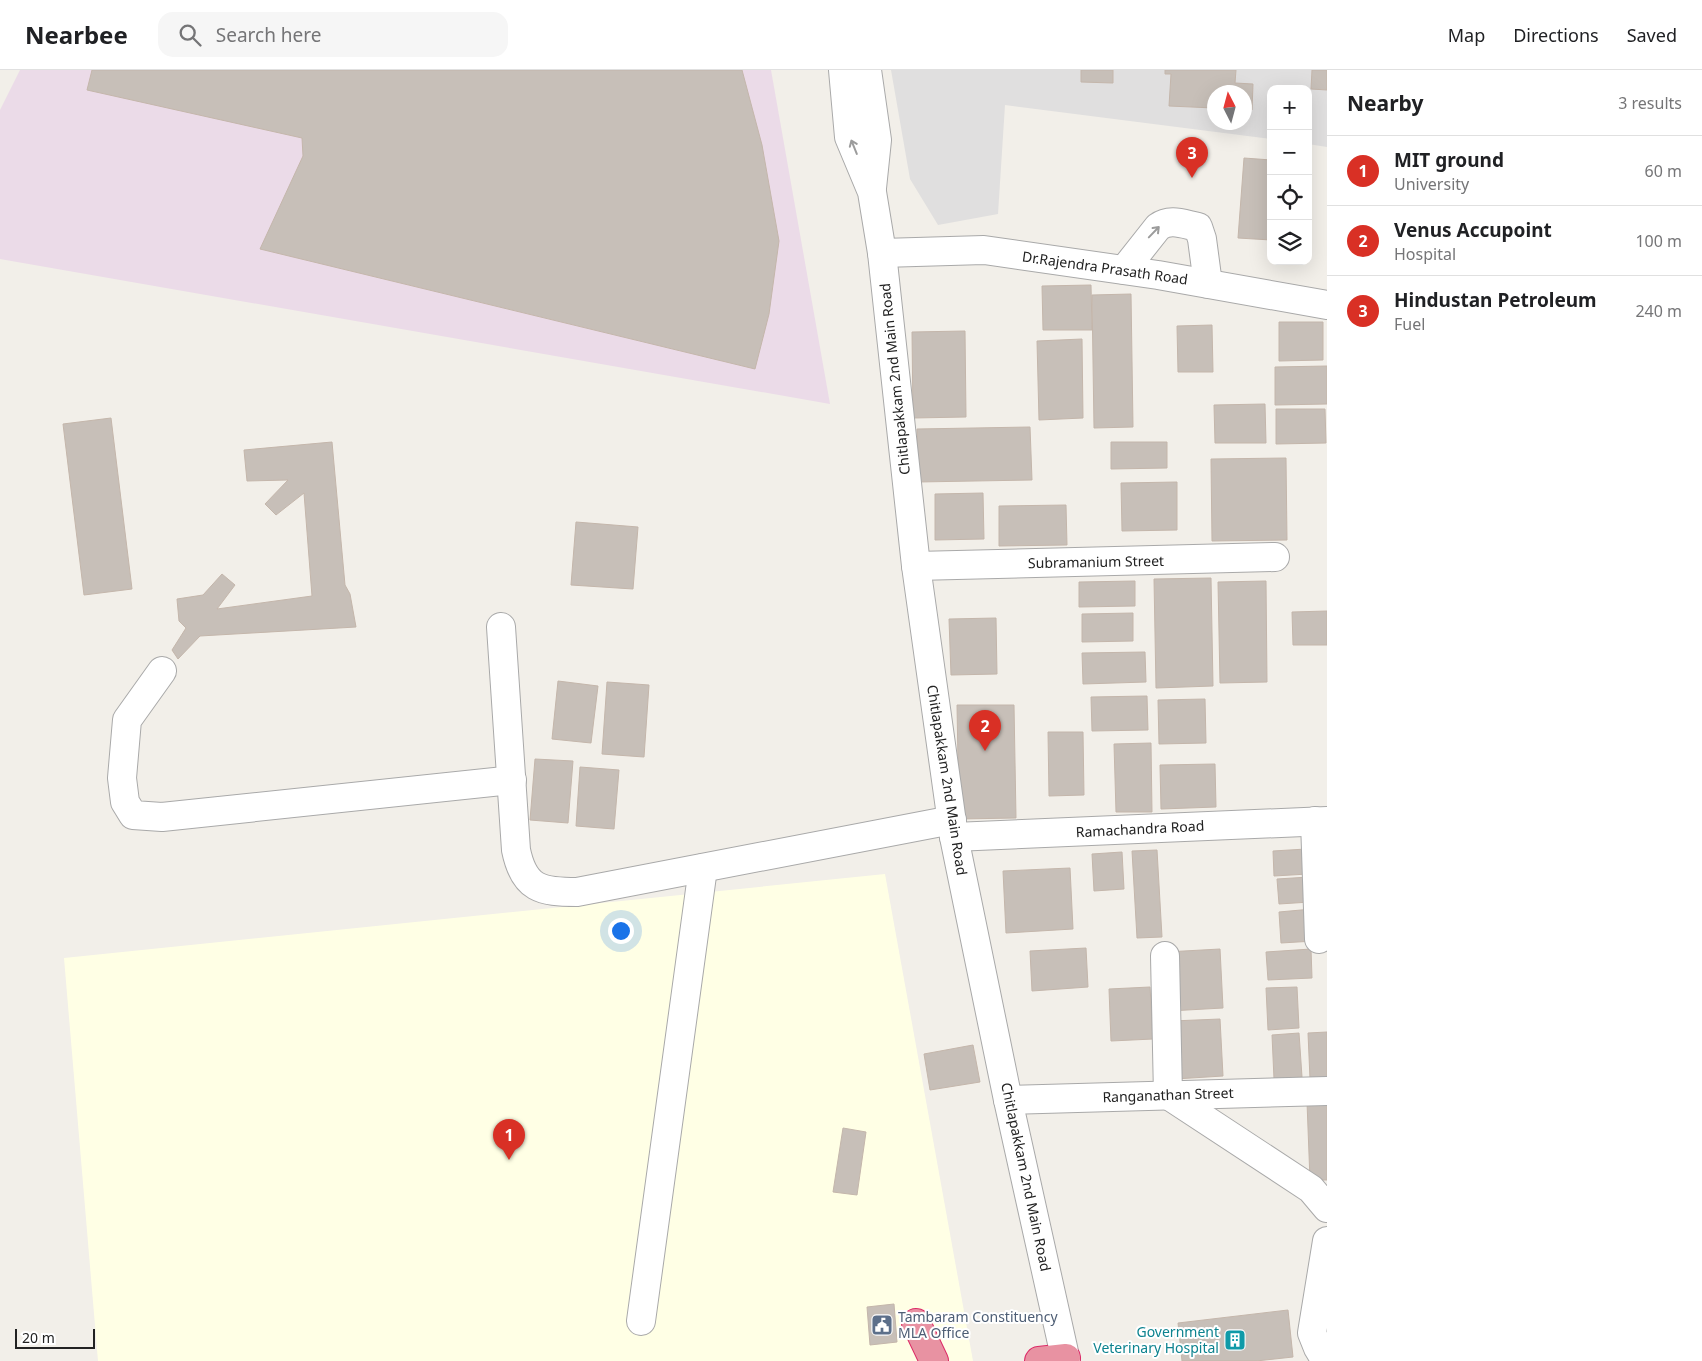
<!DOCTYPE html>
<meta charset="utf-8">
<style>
:root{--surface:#fff;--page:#f6f6f6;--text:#202124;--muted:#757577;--line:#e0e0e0;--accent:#d93025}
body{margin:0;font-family:"Noto Sans",sans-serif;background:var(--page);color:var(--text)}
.controls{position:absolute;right:15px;top:15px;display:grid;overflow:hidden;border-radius:10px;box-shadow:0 5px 20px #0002}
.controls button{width:45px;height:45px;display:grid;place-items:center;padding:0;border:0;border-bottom:1px solid var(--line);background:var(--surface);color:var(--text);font:25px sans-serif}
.compass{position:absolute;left:1207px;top:15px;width:45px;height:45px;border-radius:50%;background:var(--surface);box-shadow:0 5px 20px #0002;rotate:354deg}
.scale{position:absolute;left:15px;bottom:12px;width:80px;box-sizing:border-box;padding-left:5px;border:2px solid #222;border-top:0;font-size:14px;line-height:18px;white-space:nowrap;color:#222;-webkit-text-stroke:4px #fff;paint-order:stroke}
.you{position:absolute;left:620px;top:860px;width:18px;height:18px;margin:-12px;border:4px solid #fff;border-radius:50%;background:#1a73e8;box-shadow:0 0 0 8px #1a73e833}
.badge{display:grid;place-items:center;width:32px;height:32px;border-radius:50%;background:var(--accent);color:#fff;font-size:16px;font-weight:700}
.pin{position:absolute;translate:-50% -41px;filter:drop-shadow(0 1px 2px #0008)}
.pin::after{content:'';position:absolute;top:26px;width:18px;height:15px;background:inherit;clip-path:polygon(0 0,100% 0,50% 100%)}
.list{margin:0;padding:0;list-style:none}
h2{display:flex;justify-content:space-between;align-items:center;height:65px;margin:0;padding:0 20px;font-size:21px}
h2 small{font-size:16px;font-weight:400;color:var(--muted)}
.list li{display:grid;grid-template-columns:32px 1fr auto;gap:15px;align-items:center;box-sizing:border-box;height:70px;padding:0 20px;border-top:1px solid var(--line)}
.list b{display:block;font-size:19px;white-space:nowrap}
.list p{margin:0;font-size:16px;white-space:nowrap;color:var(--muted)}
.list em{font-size:16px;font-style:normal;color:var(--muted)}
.icon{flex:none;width:28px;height:28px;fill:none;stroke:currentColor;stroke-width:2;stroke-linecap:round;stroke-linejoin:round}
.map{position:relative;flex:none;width:1327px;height:1291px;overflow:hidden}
header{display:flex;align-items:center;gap:30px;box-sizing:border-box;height:70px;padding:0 25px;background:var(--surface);border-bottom:1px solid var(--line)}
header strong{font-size:24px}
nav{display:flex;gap:28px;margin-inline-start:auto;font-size:18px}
.search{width:350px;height:45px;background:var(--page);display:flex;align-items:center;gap:12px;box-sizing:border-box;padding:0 18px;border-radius:15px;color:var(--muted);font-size:19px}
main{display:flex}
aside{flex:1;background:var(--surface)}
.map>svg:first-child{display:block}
</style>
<header>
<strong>Nearbee</strong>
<div class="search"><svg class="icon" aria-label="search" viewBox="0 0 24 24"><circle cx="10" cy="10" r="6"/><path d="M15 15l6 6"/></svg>Search here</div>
<nav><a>Map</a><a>Directions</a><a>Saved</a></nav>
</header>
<main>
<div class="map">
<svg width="1327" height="1291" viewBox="0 0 1327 1291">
<rect width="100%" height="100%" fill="#f2efe9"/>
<path fill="#e0dfdf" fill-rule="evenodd" d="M891,0H1327V77L1308,74V19H1271V69L1005,35L998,144L938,155L910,109ZM1214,22H1244V52H1214Z"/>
<path fill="#ebdbe8" d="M20,0H771L830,334L0,189V40Z"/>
<path fill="#ffffe5" d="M885,804L973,1291H98L64,888Z"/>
<g fill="#c7bfb8" stroke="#c4b6ab">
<path d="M92,0H742L762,75L779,171L769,244L755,299L260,179L303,86L302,68L87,20Z"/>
<path d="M1081,0H1113V13L1081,12Z"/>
<path d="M1165,0H1236L1235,13L1253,14L1252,40H1244V22H1214V38L1169,36L1171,4H1165Z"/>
<path d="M1312,0H1327V20L1311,19Z"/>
<path d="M1244,88L1271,90V170L1238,168Z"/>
<path d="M1091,215L1092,260H1043L1042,216Z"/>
<path d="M1131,224L1133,357L1094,358L1092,225Z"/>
<path d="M1279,252H1323V290L1279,291Z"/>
<path d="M1212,255L1213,302H1178L1177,256Z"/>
<path d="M965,261L966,347L913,348L912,262Z"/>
<path d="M1082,269L1083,348L1039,350L1037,271Z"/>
<path d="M1327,296V334L1275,335V297Z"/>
<path d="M1265,334L1266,373H1215L1214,335Z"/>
<path d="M1276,339H1325L1326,373L1276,374Z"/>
<path d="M111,348L132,519L84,525L63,354Z"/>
<path d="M1030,357L1032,410L918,412L917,359Z"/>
<path d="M332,372L345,515L350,524L356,557L200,566L178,589L172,580L186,558L179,551L177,529L203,525L222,504L235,515L217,539L312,526L304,423L276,445L265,434L288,410L247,411L244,380Z"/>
<path d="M1111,372H1167V398L1111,399Z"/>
<path d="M1286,388L1287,470L1212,471L1211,389Z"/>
<path d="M1177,412V460L1122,461L1121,413Z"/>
<path d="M983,423L984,469L935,470V424Z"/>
<path d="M1066,435L1067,475L999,476V436Z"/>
<path d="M576,452L638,457L633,519L571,515Z"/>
<path d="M1211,508L1213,616L1156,618L1154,509Z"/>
<path d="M1135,511V536L1079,537V512Z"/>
<path d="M1266,511L1267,612L1220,613L1218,512Z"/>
<path d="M1327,541V575H1293L1292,542Z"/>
<path d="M1133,543V571L1082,572V544Z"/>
<path d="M996,548L997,604L951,605L949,549Z"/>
<path d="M1145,582L1146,612L1083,614L1082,583Z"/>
<path d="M558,611L598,616L591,673L552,669Z"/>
<path d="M607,612L649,615L644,687L602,684Z"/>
<path d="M1147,626L1148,660L1092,661L1091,627Z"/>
<path d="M1205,629L1206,673L1159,674L1158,630Z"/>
<path d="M957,635H1014L1016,748L959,749Z"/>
<path d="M1048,662H1083L1084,725L1049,726Z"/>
<path d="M1151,673L1152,742H1116L1114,674Z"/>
<path d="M535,689L573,691L568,753L530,750Z"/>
<path d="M1215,694L1216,737L1161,739L1160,695Z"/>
<path d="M580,697L619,700L614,759L576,756Z"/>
<path d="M1306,779L1308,804L1274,806L1273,781Z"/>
<path d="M1157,780L1162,867L1137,868L1132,781Z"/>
<path d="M1122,782L1124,819L1094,821L1092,784Z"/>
<path d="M1070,798L1073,859L1006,863L1003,801Z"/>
<path d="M1309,807L1310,832L1279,834L1277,809Z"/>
<path d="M1312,839L1314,871L1281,873L1279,842Z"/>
<path d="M1086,878L1088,917L1032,921L1030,881Z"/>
<path d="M1220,879L1223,938L1169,941L1166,882Z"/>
<path d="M1311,879L1312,908L1268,910L1266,882Z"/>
<path d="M1150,917L1153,969L1111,971L1109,919Z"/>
<path d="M1297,917L1299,958L1268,960L1266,918Z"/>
<path d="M1220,949L1223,1006L1175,1009L1172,951Z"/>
<path d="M1327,962V1008L1310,1009L1308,963Z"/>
<path d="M1299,963L1302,1007L1274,1009L1272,965Z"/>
<path d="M973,975L980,1012L930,1020L924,984Z"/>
<path d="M1307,1032H1327V1110H1310Z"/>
<path d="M843,1058L866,1062L857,1125L833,1122Z"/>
<path d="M894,1234L897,1272L870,1275L867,1237Z"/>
<path d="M1288,1240L1293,1287L1256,1291H1182L1178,1253Z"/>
</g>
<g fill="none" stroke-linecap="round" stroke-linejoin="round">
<g stroke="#a9a9a9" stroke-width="30">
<g id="minor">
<path d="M843,0L849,67L872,122L882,183L916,496L954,767L1008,1030L1066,1291"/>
<path d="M867,0L877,70L872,118"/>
<path d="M882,183L984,180L1158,205L1327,235"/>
<path d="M1124,200L1158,157C1170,148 1183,154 1198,157L1202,169L1208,214"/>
<path d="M916,496L1275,487"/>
<path d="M501,557L516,780C524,819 541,822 577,822L952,750"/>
<path d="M162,601L127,650L122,708L125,732L133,745L162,747L512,710"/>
<path d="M1315,751L1319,869"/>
<path d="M954,767L1327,751"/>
<path d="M1165,886L1168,1025L1311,1119L1327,1138"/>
<path d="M1008,1030L1327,1021"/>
<path d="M641,1251L703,798"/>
<path d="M1326,1291L1318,1278L1312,1263L1327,1171"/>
</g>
</g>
<g stroke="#dc2a67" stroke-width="30">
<g id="highway">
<path d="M916,1253L934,1291"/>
<path d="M1039,1291L1066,1288"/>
</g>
</g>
<use href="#minor" stroke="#fff" stroke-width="28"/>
<use href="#highway" stroke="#e892a2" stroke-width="28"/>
</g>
<defs><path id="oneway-shaft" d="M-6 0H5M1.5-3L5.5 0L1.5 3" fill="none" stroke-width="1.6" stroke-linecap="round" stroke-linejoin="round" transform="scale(1.25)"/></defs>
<g stroke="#9c9c9c">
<use href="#oneway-shaft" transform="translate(854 77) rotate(-112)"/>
<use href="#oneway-shaft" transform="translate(1154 162) rotate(-46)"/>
</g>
<defs>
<g id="civic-square" transform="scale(1.125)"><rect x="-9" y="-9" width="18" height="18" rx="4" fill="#5c6f8a" stroke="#fff"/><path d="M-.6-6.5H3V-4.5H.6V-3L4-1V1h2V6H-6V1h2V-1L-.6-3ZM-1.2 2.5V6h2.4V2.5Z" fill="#fff"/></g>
<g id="building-square" transform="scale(1.125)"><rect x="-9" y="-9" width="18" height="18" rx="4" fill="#0f9aa8" stroke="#fff"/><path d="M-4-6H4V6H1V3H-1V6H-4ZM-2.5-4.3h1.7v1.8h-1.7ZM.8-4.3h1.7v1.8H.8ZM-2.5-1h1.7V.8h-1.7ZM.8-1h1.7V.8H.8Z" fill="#fff"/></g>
</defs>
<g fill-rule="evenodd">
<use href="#civic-square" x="882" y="1255"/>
<use href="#building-square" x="1235" y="1270"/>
</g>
<g text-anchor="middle" stroke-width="4" stroke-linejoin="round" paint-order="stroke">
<g font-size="14" fill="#222" stroke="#fff">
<text transform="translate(1105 198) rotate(8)" y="5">Dr.Rajendra Prasath Road</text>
<text transform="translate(895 309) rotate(-96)" y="5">Chitlapakkam 2nd Main Road</text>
<text transform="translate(1096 492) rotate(-1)" y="5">Subramanium Street</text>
<text transform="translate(947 710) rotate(81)" y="5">Chitlapakkam 2nd Main Road</text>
<text transform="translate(1140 759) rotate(-3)" y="5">Ramachandra Road</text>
<text transform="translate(1168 1025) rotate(-2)" y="5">Ranganathan Street</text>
<text transform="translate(1026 1107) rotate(78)" y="5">Chitlapakkam 2nd Main Road</text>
</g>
<g font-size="14" fill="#4e5e75" stroke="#fff" text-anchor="start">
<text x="898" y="1252">Tambaram Constituency<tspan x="898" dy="16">MLA Office</tspan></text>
</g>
<g font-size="14" fill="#0d838f" stroke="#fff" text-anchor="end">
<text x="1219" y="1267">Government<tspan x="1219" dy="16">Veterinary Hospital</tspan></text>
</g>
</g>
</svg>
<div class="controls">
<button>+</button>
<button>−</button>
<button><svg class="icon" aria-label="locate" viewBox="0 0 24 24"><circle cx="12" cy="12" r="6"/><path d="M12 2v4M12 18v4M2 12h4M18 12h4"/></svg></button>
<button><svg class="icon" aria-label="layers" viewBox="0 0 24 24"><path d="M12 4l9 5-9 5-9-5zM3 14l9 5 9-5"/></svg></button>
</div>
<svg class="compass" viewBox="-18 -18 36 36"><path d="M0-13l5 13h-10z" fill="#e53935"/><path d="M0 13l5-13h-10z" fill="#757577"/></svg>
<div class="scale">20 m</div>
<div class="you"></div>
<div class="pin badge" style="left:509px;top:1090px">1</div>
<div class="pin badge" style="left:985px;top:681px">2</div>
<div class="pin badge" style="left:1192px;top:108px">3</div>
</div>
<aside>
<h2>Nearby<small>3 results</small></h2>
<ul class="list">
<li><span class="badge">1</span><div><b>MIT ground</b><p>University</p></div><em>60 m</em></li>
<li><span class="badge">2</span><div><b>Venus Accupoint</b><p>Hospital</p></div><em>100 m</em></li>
<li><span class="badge">3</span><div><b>Hindustan Petroleum</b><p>Fuel</p></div><em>240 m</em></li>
</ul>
</aside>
</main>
